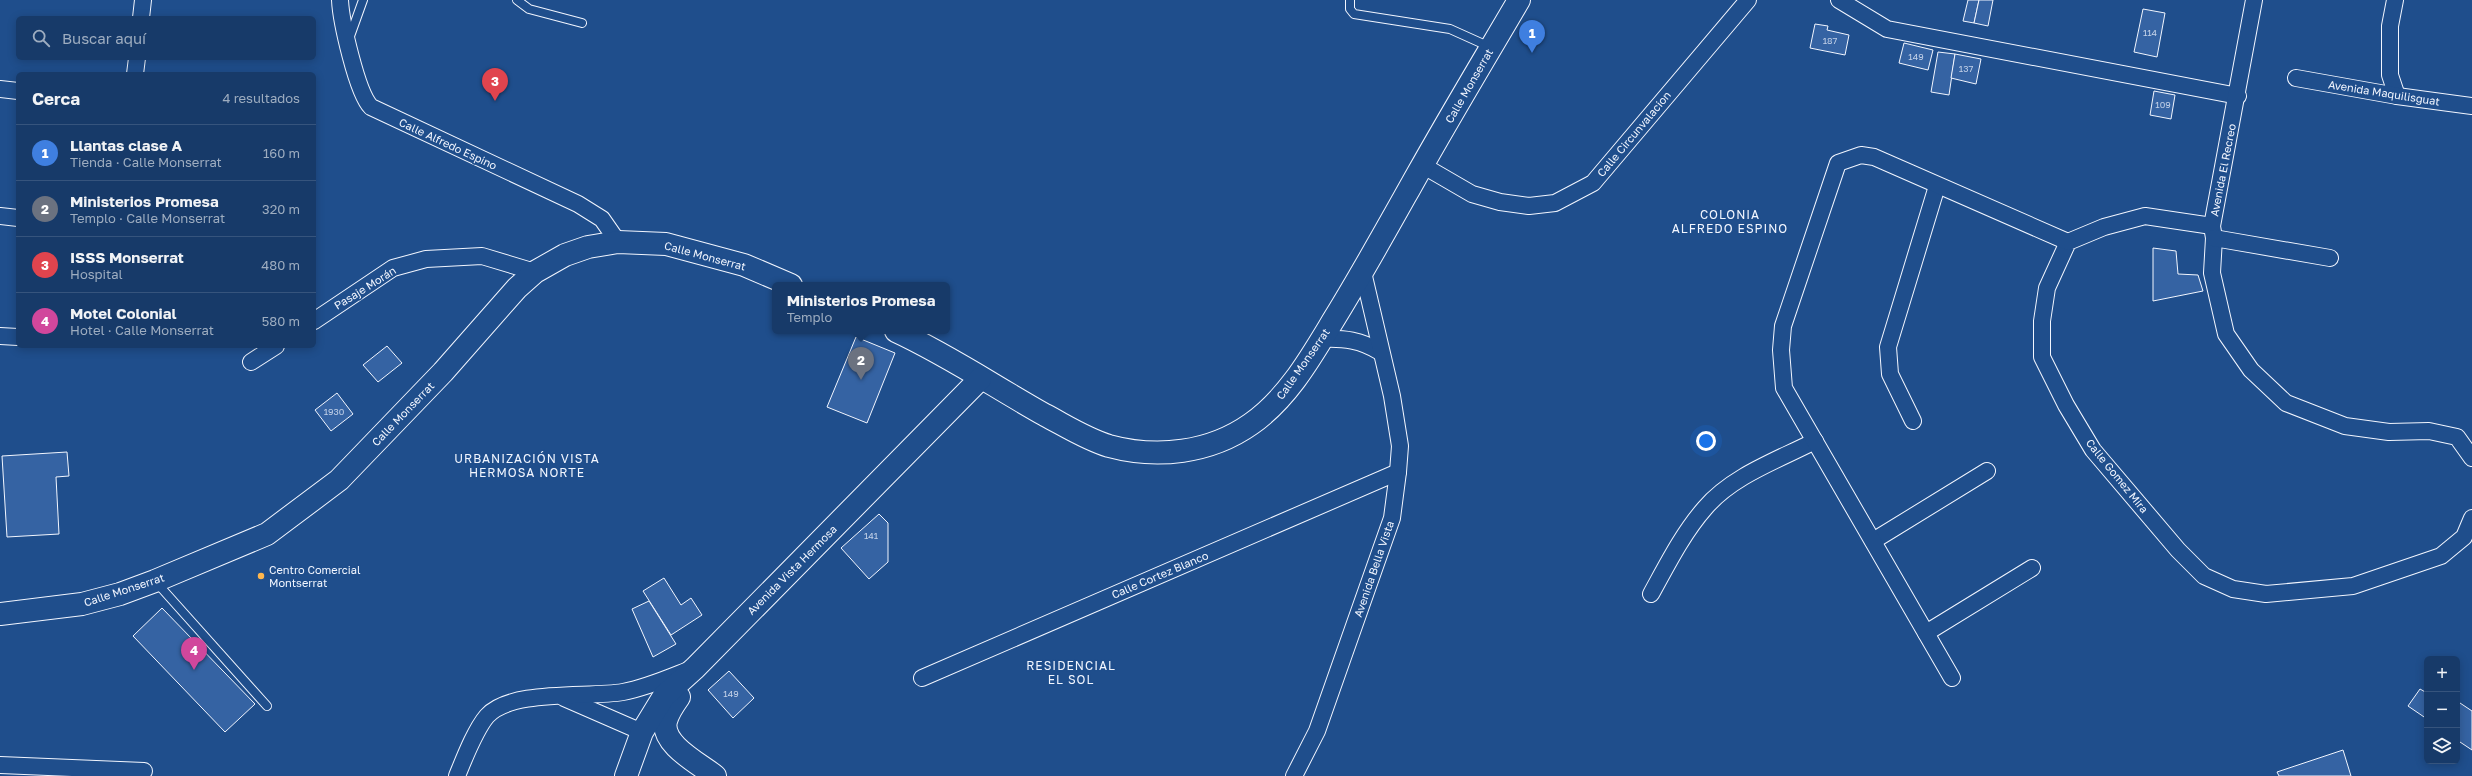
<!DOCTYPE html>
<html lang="es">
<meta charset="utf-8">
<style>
:root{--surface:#173a69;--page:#244571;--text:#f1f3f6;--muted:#9eadc0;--line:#36547d;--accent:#ffb74d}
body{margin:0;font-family:"Golos Text",sans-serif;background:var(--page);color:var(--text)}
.controls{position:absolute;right:12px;bottom:12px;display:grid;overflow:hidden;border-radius:6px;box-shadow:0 2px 10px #0003}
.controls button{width:36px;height:36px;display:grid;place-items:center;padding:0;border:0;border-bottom:1px solid var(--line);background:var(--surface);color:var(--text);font:20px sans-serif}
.you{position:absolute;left:1706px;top:441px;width:14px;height:14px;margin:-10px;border:3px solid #fff;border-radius:50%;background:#1a73e8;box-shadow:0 0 0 6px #1a73e833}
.badge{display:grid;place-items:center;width:26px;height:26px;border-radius:50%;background:var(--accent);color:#fff;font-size:13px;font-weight:700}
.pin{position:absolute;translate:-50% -33px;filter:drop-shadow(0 1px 2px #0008)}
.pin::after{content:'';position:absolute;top:21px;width:14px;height:12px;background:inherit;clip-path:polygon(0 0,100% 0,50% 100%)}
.popup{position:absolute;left:772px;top:282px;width:178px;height:52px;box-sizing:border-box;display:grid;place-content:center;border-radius:6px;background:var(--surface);filter:drop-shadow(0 1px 3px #0005);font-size:13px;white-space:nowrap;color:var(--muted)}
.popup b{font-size:15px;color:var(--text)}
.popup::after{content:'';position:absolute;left:50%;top:100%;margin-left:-8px;border:8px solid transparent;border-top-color:var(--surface)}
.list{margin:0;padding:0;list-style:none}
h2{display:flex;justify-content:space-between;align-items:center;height:52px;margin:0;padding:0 16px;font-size:17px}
h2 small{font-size:13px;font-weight:400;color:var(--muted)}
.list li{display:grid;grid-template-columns:26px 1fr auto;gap:12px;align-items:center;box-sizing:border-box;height:56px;padding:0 16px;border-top:1px solid var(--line)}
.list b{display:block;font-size:15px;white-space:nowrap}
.list p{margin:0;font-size:13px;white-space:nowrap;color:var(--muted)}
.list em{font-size:13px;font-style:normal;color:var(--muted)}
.icon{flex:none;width:22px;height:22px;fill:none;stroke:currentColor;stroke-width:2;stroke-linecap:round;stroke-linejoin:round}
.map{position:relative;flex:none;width:2472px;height:776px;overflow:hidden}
.search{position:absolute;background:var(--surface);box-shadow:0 2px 10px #0003;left:16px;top:16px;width:300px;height:44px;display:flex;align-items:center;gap:10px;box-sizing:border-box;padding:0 14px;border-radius:6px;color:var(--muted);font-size:15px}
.panel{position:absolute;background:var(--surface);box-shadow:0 2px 10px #0003;left:16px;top:72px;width:300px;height:276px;border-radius:6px}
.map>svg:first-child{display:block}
</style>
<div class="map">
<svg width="2472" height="776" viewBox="0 0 2472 776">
<rect width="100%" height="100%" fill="#1f4e8c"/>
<g fill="#3563a3" stroke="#f2f6ff">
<path d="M1968,0H1979L1974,23L1963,21Z"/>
<path d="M1979,0H1993L1988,26L1974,23Z"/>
<path d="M2143,9L2165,13L2157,57L2134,52Z"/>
<path d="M1815,24L1828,26L1827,30L1849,35L1845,55L1810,48Z"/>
<path d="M1904,43L1933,50L1928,70L1899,63Z"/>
<path d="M1938,52L1955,54L1949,95L1931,92Z"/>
<path d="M1955,54L1981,59L1976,84L1951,78Z"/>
<path d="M2154,91L2175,95L2171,119L2150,115Z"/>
<path d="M2153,248L2176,251L2178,274L2198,275L2203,291L2153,301Z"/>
<path d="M856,337L895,353L867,423L827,407Z"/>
<path d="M387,346L402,363L378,382L363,365Z"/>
<path d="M337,393L353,414L331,431L315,410Z"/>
<path d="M67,452L69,476L56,477L59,534L7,537L2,456Z"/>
<path d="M879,514L888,523V562L869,579L841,548Z"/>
<path d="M664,578L681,605L691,598L702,615L671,635L643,591Z"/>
<path d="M649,601L676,644L653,657L632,609Z"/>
<path d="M162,608L255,704L225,732L133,636Z"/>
<path d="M729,671L754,698L733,718L708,690Z"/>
<path d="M2420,689L2427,693V719L2408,706Z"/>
<path d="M2457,701L2472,711V750L2457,740Z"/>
<path d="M2343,750L2351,776H2279L2277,772Z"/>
</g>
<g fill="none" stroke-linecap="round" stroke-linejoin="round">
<g stroke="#f2f6ff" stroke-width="10">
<g id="lane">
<path d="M517,0L529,9L582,23"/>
<path d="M1350,0V9L1354,14L1450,29L1490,47"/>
<path d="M349,39L363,0"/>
<path d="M156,582L267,706"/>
</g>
</g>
<g stroke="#f2f6ff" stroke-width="18">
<g id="street">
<path d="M340,0C341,21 357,93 371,107L578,204L602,219L618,242"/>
<path d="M1839,0L1887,29L2238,96"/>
<path d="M2254,0L2212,226L2214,238L2212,273L2226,334L2251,370L2286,403L2345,426L2389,432L2429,431L2457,437L2472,458"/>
<path d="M2395,0L2390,26V75L2397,96"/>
<path d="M141,18L143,0"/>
<path d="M135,74L137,58"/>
<path d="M2296,78L2397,96L2472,106"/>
<path d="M0,89L18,91"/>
<path d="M1422,165L1472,194L1500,202L1529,206L1555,203L1593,183L1748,0"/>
<path d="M0,216L18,218"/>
<path d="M2212,226L2145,216L2104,227L2068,242L2047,288L2042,321V357L2066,405L2093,450L2178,550L2204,576L2233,589L2266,594L2353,586L2441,556L2464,537L2472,518"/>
<path d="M2214,238L2330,258"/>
<path d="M314,321L393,268L426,259L482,256L535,272"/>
<path d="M0,336L18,337"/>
<path d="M1322,339C1344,338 1361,340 1380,352"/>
<path d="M251,362L276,346"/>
<path d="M1913,421L1890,374L1888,347L1937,186"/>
<path d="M1873,541L1987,471"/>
<path d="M1651,594C1667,565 1683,533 1705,508C1732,476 1778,460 1815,441"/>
<path d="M1926,633L2032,568"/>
<path d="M922,678L1398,472"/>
<path d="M1952,678L1784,388L1781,350L1783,326L1838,163L1861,155L1874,157L2068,242"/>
<path d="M564,698L642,732"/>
<path d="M0,765L144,771"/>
<path d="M457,776C464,759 475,730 487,716C511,689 588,698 623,692C645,688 666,679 686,671"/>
<path d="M1294,776L1317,731L1392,518L1398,472L1400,446L1392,396L1363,272"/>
</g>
</g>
<g stroke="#f2f6ff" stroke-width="24">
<g id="secondary">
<path d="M896,331C948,355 995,387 1045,415C1066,426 1086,439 1109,446C1157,459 1210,453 1251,424C1288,398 1311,357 1334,319C1363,272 1390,223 1417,175C1450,116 1485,58 1519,0"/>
<path d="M0,614L82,604L120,594L155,581L267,534L339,480L443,372L517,288L535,272L565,255L588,247L618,242L666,244L744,265L791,285"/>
<path d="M679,697C674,704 668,713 666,721C660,744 700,764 715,776"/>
<path d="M626,776L642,732L664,696L695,668L980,379"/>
</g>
</g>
<use href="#lane" stroke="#1f4e8c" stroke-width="8"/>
<use href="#street" stroke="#1f4e8c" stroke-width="16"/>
<use href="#secondary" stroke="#1f4e8c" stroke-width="22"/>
</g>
<circle fill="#ffb74d" stroke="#1f4e8c" stroke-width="1.5" cx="261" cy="576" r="4"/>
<g text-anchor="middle" stroke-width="3" stroke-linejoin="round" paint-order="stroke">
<g font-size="9" fill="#c3d1e8">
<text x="2150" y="36">114</text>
<text x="1830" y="44">187</text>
<text x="1916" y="60">149</text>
<text x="1966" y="72">137</text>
<text x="2163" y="108">109</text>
<text x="334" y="415">1930</text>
<text x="871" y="539">141</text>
<text x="731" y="697">149</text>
</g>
<g font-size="11" fill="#f2f6ff" stroke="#1f4e8c">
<text transform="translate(1469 86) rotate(-60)" y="4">Calle Monserrat</text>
<text transform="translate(2384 93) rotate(9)" y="4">Avenida Maquilisguat</text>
<text transform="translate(1634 134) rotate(-50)" y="4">Calle Circunvalacion</text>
<text transform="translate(448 144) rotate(25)" y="4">Calle Alfredo Espino</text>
<text transform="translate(2223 170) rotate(-79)" y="4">Avenida El Recreo</text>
<text transform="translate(705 256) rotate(15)" y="4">Calle Monserrat</text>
<text transform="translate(365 288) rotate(-32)" y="4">Pasaje Morán</text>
<text transform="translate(1303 364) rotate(-55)" y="4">Calle Monserrat</text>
<text transform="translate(403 414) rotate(-46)" y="4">Calle Monserrat</text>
<text transform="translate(2117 476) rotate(51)" y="4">Calle Gomez Mira</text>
<text transform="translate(1374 569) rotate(-71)" y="4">Avenida Bella Vista</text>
<text transform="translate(792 570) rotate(-45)" y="4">Avenida Vista Hermosa</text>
<text transform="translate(1160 575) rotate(-23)" y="4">Calle Cortez Blanco</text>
<text transform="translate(124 590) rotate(-18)" y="4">Calle Monserrat</text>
</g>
<g font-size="11" fill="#f2f6ff" stroke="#1f4e8c" text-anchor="start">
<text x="269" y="574">Centro Comercial<tspan x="269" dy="13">Montserrat</tspan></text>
</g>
<g font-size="12" letter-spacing="1" fill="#f2f6ff" stroke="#1f4e8c">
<text x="1730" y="219">COLONIA<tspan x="1730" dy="14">ALFREDO ESPINO</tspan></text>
<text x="527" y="463">URBANIZACIÓN VISTA<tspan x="527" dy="14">HERMOSA NORTE</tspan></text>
<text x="1071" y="670">RESIDENCIAL<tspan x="1071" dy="14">EL SOL</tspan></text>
</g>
</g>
</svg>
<div class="controls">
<button>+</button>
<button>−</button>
<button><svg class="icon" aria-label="layers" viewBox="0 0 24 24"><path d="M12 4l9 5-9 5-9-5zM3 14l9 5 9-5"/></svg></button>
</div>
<div class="you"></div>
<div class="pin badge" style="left:1532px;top:53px;background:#3f7fe0">1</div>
<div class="pin badge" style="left:861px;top:380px;background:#6b7280">2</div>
<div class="popup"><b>Ministerios Promesa</b>Templo</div>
<div class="pin badge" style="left:495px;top:101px;background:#e0444e">3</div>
<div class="pin badge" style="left:194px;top:670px;background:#d1479c">4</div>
<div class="search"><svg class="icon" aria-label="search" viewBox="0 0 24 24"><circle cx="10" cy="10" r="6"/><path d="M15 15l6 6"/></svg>Buscar aquí</div>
<section class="panel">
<h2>Cerca<small>4 resultados</small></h2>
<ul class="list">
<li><span class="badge" style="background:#3f7fe0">1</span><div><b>Llantas clase A</b><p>Tienda · Calle Monserrat</p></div><em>160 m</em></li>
<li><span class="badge" style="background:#6b7280">2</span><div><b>Ministerios Promesa</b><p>Templo · Calle Monserrat</p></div><em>320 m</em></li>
<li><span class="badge" style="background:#e0444e">3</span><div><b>ISSS Monserrat</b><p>Hospital</p></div><em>480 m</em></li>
<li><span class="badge" style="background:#d1479c">4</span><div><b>Motel Colonial</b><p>Hotel · Calle Monserrat</p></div><em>580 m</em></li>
</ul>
</section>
</div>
